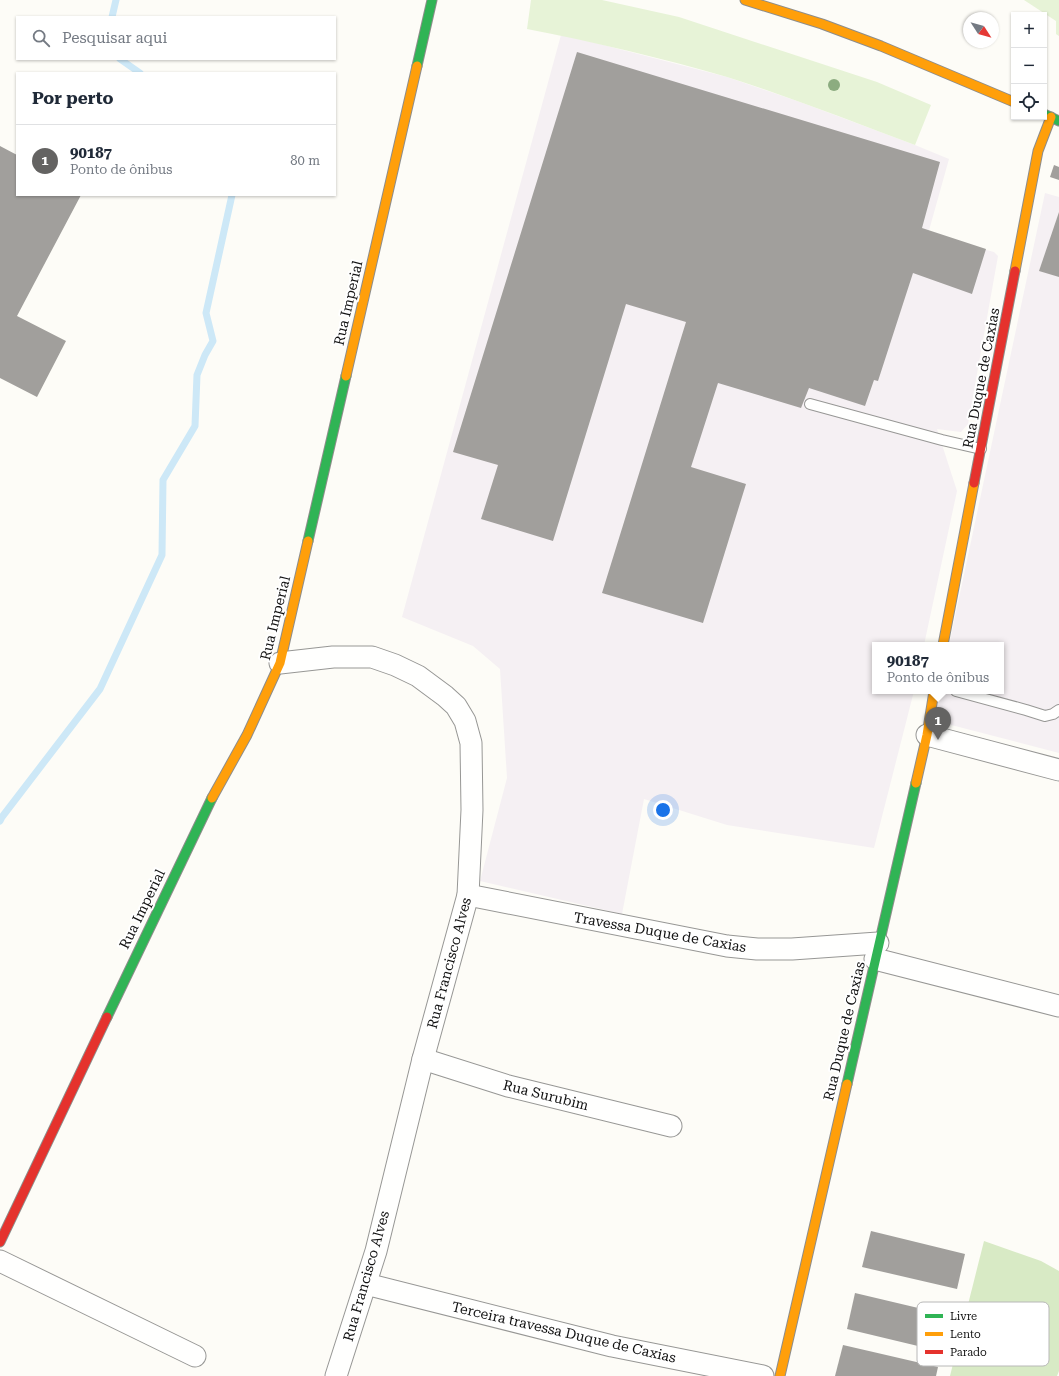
<!DOCTYPE html>
<html lang="pt">
<head>
<meta charset="utf-8">
<style>
  :root { --surface:#fff; --page:#f2f2f3; --text:#1f2937; --muted:#747a83; --line:#e0e1e3; --accent:#646362 }
  body { margin:0; font-family:"Roboto Serif",serif; background:var(--page); color:var(--text) }
  .controls { position:absolute; right:12px; top:12px; display:grid; overflow:hidden; border-radius:0px; box-shadow:0 1px 3px #0004 }
  .controls button { width:36px; height:36px; display:grid; place-items:center; padding:0; border:0; border-bottom:1px solid var(--line); background:var(--surface); color:var(--text); font:20px sans-serif }
  .compass { position:absolute; left:963px; top:12px; width:36px; height:36px; border-radius:50%; background:var(--surface); box-shadow:0 1px 3px #0004; rotate:126deg }
  .you { position:absolute; left:663px; top:810px; width:14px; height:14px; margin:-10px; border:3px solid #fff; border-radius:50%; background:#1a73e8; box-shadow:0 0 0 6px #1a73e833 }
  .badge { display:grid; place-items:center; width:26px; height:26px; border-radius:50%; background:var(--accent); color:#fff; font-size:13px; font-weight:700 }
  .pin { position:absolute; translate:-50% -33px; filter:drop-shadow(0 1px 2px #0008) }
  .pin::after { content:''; position:absolute; top:21px; width:14px; height:12px; background:inherit; clip-path:polygon(0 0,100% 0,50% 100%) }
  .popup { position:absolute; left:872px; top:642px; width:132px; height:52px; box-sizing:border-box; display:grid; place-content:center; border-radius:0px; background:var(--surface); filter:drop-shadow(0 1px 3px #0005); font-size:13px; white-space:nowrap; color:var(--muted) }
  .popup b { font-size:15px; color:var(--text) }
  .popup::after { content:''; position:absolute; left:50%; top:100%; margin-left:-8px; border:8px solid transparent; border-top-color:var(--surface) }
  .list { margin:0; padding:0; list-style:none }
  h2 { display:flex; justify-content:space-between; align-items:center; height:52px; margin:0; padding:0 16px; font-size:17px }
  h2 small { font-size:13px; font-weight:400; color:var(--muted) }
  .list li { display:grid; grid-template-columns:26px 1fr auto; gap:12px; align-items:center; box-sizing:border-box; height:72px; padding:0 16px; border-top:1px solid var(--line) }
  .list b { display:block; font-size:15px; white-space:nowrap }
  .list p { margin:0; font-size:13px; white-space:nowrap; color:var(--muted) }
  .list em { font-size:13px; font-style:normal; color:var(--muted) }
  .icon { flex:none; width:22px; height:22px; fill:none; stroke:currentColor; stroke-width:2; stroke-linecap:round; stroke-linejoin:round }
  .map { position:relative; flex:none; width:1059px; height:1376px; overflow:hidden }
  .search { position:absolute; background:var(--surface); box-shadow:0 1px 3px #0004; left:16px; top:16px; width:320px; height:44px; display:flex; align-items:center; gap:10px; box-sizing:border-box; padding:0 14px; border-radius:0px; color:var(--muted); font-size:15px }
  .panel { position:absolute; background:var(--surface); box-shadow:0 1px 3px #0004; left:16px; top:72px; width:320px; height:124px; border-radius:0px }
  .map>svg:first-child { display:block }
  .industrial { fill:#f5f0f3 }
  .green { fill:#e7f3d7 }
  .forest { fill:#d8eac5 }
  .lines { fill:none; stroke-linecap:round; stroke-linejoin:round }
  .stream { stroke:#cde8f7; stroke-width:7 }
  .building { fill:#a19f9c }
  .lane-casing { stroke:#979795; stroke-width:12 }
  .street-casing { stroke:#979795; stroke-width:23 }
  .fast-casing { stroke:#8e8d8b; stroke-width:11 }
  .slow-casing { stroke:#8e8d8b; stroke-width:11 }
  .jam-casing { stroke:#8e8d8b; stroke-width:11 }
  .lane { stroke:#fffffe; stroke-width:10 }
  .street { stroke:#fffffe; stroke-width:21 }
  .fast { stroke:#30b455; stroke-width:9 }
  .slow { stroke:#ff9f0a; stroke-width:9 }
  .jam { stroke:#e5322d; stroke-width:9 }
  .tree { fill:#8cac80 }
  .labels { text-anchor:middle; dominant-baseline:central; stroke-width:4; stroke-linejoin:round; paint-order:stroke }
  .street-label { font-size:14px; fill:#111; stroke:#fff }
  .key { fill:#fff; stroke:#b8b8b8; stroke-width:1 }
  .key-label { font-size:11px; fill:#111 }
</style>
</head>
<body>
<div class="map">
<svg width="1059" height="1376" viewBox="0 0 1059 1376">
  <rect width="100%" height="100%" fill="#fdfcf7"/>
  <g class="industrial">
    <path d="M561,35L588,41L727,77L800,102L915,145L949,159L928,234L994,252L998,256L968,424L961,432L937,429L957,491L924,645H875V691H914L874,848L727,825L644,799L622,914L480,881L507,778L500,669L473,646L402,617Z"/>
    <path d="M1045,193L1059,197V753L932,720L939,691H1001V645H949Z"/>
  </g>
  <g class="green">
    <path d="M531,0H602L679,17L877,82L931,105L915,145C853,122 791,97 727,77C662,58 594,42 527,29Z"/>
    <path d="M1024,0H1059V36L1056,34V21Z"/>
  </g>
  <path class="forest" d="M984,1241L1041,1261L1059,1271V1371L1057,1376H950Z"/>
  <g class="lines">
    <g class="stream">
      <path d="M112,17L116,0"/>
      <path d="M120,59L140,73"/>
      <path d="M0,821L2,817L100,689L162,555L163,480L195,426L197,375L205,355L213,341L206,313L232,195"/>
    </g>
  </g>
  <g class="building">
    <path d="M577,52L940,162L922,228L986,249L972,294L913,273L878,381L874,380L865,406L809,388L801,408L718,383L691,467L746,484L703,623L602,593L686,322L626,304L553,541L481,519L498,465L453,452Z"/>
    <path d="M0,146L17,155V195H81L17,316L66,341L37,397L0,378Z"/>
    <path d="M1054,165L1059,167V180L1050,177Z"/>
    <path d="M1059,212V277L1039,271Z"/>
    <path d="M871,1231L965,1254L957,1289L862,1267Z"/>
    <path d="M855,1293L952,1316L943,1352L847,1329Z"/>
    <path d="M843,1345L938,1367L936,1376H835Z"/>
  </g>
  <g class="lines">
    <defs>
      <g id="lane">
        <path d="M810,404L942,440L981,449"/>
        <path d="M956,691L1026,710L1045,716L1053,714L1059,710"/>
      </g>
      <g id="street">
        <path d="M280,663L333,657H372L395,665L418,676L445,696L456,706L465,721L471,743L472,810L468,895L423,1059L376,1251L336,1376"/>
        <path d="M927,735L1059,770"/>
        <path d="M468,895L727,946L757,949H792L878,943"/>
        <path d="M875,959L1059,1006"/>
        <path d="M423,1059L508,1086L671,1126"/>
        <path d="M0,1261L195,1356"/>
        <path d="M366,1284L612,1346L763,1376"/>
      </g>
      <g id="fast">
        <path d="M417,66L432,0"/>
        <path d="M1044,114L1059,121"/>
        <path d="M308,541L346,376"/>
        <path d="M107,1017L212,798"/>
        <path d="M847,1084L916,783"/>
      </g>
      <g id="slow">
        <path d="M745,0L822,24L881,46L1014,102"/>
        <path d="M1015,271L1038,151L1051,117"/>
        <path d="M346,376L417,66"/>
        <path d="M943,645L974,483"/>
        <path d="M916,783L927,735L934,691"/>
        <path d="M212,798L247,735L280,663L308,541"/>
        <path d="M780,1376L847,1084"/>
      </g>
      <g id="jam">
        <path d="M974,483L1015,271"/>
        <path d="M0,1242L107,1017"/>
      </g>
    </defs>
    <use href="#lane" class="lane-casing"/>
    <use href="#street" class="street-casing"/>
    <use href="#fast" class="fast-casing"/>
    <use href="#slow" class="slow-casing"/>
    <use href="#jam" class="jam-casing"/>
    <use href="#lane" class="lane"/>
    <use href="#street" class="street"/>
    <use href="#fast" class="fast"/>
    <use href="#slow" class="slow"/>
    <use href="#jam" class="jam"/>
  </g>
  <circle class="tree" cx="834" cy="85" r="6"/>
  <g class="labels">
    <g class="street-label">
      <text transform="translate(348 303) rotate(-77)">Rua Imperial</text>
      <text transform="translate(981 378) rotate(-79)">Rua Duque de Caxias</text>
      <text transform="translate(275 618) rotate(-76)">Rua Imperial</text>
      <text transform="translate(142 909) rotate(-64)">Rua Imperial</text>
      <text transform="translate(660 932) rotate(10)">Travessa Duque de Caxias</text>
      <text transform="translate(449 963) rotate(-75)">Rua Francisco Alves</text>
      <text transform="translate(844 1031) rotate(-77)">Rua Duque de Caxias</text>
      <text transform="translate(546 1095) rotate(14)">Rua Surubim</text>
      <text transform="translate(366 1276) rotate(-74)">Rua Francisco Alves</text>
      <text transform="translate(564 1332) rotate(13)">Terceira travessa Duque de Caxias</text>
    </g>
  </g>
  <rect x="917" y="1302" width="132" height="64" rx="6" class="key"/>
  <rect x="925" y="1314" width="18" height="4" fill="#30b455"/>
  <rect x="925" y="1332" width="18" height="4" fill="#ff9f0a"/>
  <rect x="925" y="1350" width="18" height="4" fill="#e5322d"/>
  <g class="key-label">
    <text x="950" y="1320">Livre</text>
    <text x="950" y="1338">Lento</text>
    <text x="950" y="1356">Parado</text>
  </g>
</svg>
<div class="controls">
<button>+</button>
<button>−</button>
<button><svg class="icon" aria-label="locate" viewBox="0 0 24 24"><circle cx="12" cy="12" r="6"/><path d="M12 2v4M12 18v4M2 12h4M18 12h4"/></svg></button>
</div>
<svg class="compass" viewBox="-18 -18 36 36"><path d="M0-13l5 13h-10z" fill="#e53935"/><path d="M0 13l5-13h-10z" fill="#747a83"/></svg>
<div class="you"></div>
<div class="pin badge" style="left:938px;top:740px">1</div>
<div class="popup"><b>90187</b>Ponto de ônibus</div>
<div class="search"><svg class="icon" aria-label="search" viewBox="0 0 24 24"><circle cx="10" cy="10" r="6"/><path d="M15 15l6 6"/></svg>Pesquisar aqui</div>
<section class="panel">
<h2>Por perto<small></small></h2>
<ul class="list">
<li><span class="badge">1</span><div><b>90187</b><p>Ponto de ônibus</p></div><em>80 m</em></li>
</ul>
</section>
</div>
</body>
</html>
